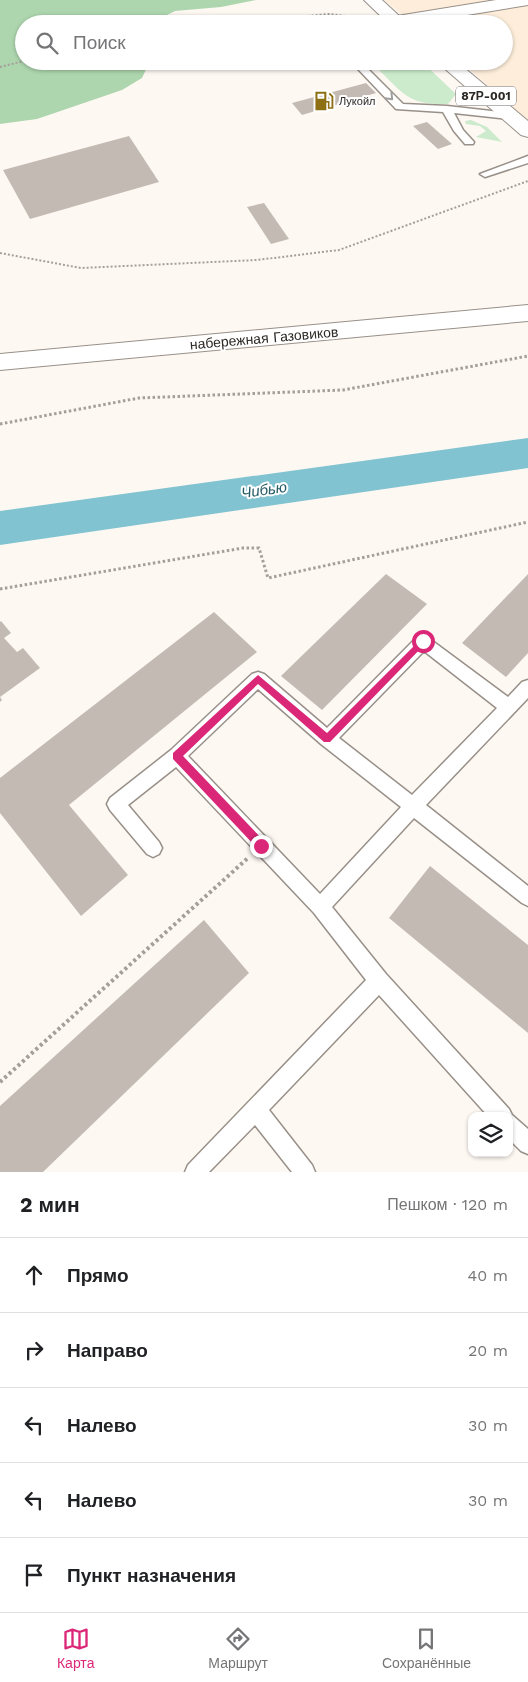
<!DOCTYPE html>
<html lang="ru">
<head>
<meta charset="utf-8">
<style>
  :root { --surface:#fff; --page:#f6f6f6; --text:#202124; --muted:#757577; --line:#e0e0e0; --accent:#db2777 }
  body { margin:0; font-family:"Work Sans",sans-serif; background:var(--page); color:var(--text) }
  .controls { position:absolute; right:15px; bottom:15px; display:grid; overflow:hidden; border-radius:10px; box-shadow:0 1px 4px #0004 }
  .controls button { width:45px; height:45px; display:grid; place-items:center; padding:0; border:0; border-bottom:1px solid var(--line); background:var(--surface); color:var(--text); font:25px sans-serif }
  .stop { position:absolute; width:15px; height:15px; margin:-11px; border:4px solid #db2777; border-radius:50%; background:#fff }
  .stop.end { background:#db2777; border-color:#fff; box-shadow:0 1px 5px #0008 }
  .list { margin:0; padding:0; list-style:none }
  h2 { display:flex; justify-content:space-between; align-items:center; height:65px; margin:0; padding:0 20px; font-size:21px }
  h2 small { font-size:16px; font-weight:400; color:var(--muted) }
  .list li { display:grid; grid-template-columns:32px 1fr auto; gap:15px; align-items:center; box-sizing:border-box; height:75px; padding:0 20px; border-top:1px solid var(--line) }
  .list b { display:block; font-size:19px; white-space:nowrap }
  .list em { font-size:16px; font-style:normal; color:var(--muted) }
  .icon { flex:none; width:28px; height:28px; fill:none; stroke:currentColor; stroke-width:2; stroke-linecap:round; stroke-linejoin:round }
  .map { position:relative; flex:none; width:528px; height:1172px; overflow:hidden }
  .search { position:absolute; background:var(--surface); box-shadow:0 1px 4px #0004; left:15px; right:15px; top:15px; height:55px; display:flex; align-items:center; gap:12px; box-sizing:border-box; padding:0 18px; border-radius:28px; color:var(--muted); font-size:19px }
  .sheet { height:440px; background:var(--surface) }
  nav { display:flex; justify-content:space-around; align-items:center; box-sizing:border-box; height:70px; border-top:1px solid var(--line); background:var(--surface); font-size:14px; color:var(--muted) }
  nav a { display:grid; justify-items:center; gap:2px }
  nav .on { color:var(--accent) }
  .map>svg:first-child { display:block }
  .industrial { fill:#fdedda }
  .green { fill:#ccebcd }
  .forest { fill:#add6ae }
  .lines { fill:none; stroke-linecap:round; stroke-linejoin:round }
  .river { fill:#81c3d0; fill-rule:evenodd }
  .building { fill:#c3bab3 }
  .lane-casing { stroke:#989088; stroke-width:3 }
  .street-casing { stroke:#989088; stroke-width:2 }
  .secondary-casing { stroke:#989088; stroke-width:2 }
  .primary-casing { stroke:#989088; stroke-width:2 }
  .path-far2 { stroke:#a49f9b; stroke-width:2; stroke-dasharray:2 2; stroke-linecap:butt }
  .path-far1 { stroke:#a49f9b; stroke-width:3; stroke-dasharray:2.5 2.5; stroke-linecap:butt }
  .path { stroke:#a49f9b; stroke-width:4; stroke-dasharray:3 3; stroke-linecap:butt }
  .lane { fill:#fff; fill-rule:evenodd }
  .street { fill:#fff; fill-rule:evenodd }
  .secondary { fill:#fff; fill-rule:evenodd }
  .primary { fill:#fff; fill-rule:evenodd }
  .oneway { stroke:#a09f9d }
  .route { fill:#db2777 }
  .labels { text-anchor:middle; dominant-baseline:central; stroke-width:4; stroke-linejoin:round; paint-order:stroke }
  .far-poi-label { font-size:11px; fill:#2c2926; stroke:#fff; text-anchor:start }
  .shield { fill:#fff; stroke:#6b6967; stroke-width:1 }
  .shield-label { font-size:12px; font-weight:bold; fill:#2c2926 }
  .street-label { font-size:14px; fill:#2c2926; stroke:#fff }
  .water-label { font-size:15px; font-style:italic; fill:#255c66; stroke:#fff }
</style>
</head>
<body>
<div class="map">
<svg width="528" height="1172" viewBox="0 0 528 1172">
  <rect width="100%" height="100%" fill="#fef8f3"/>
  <path class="industrial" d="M384,0H528V120L460,61H504V24H414Z"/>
  <g class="green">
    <path d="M378,61H421L456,94L448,104C408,105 405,95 378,69Z"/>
    <path d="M471,120L487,127L502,142L476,137L486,131L480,126L466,124L465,121Z"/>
  </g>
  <path class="forest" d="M0,0H256L221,7L175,11L149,24H24V61H150L142,78L122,90L37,119L0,124Z"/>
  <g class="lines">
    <path class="river" d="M528,438V468L0,545V511Z"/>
  </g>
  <g class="building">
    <path d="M366,83L376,93L302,115L292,103Z"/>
    <path d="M427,122L452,144L438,149L413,126Z"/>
    <path d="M129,136L159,182L30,219L3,170Z"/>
    <path d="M264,203L289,239L271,244L247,207Z"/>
    <path d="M386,574L427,604L322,710L281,676Z"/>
    <path d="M528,574V653L506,677L462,643Z"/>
    <path d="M214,612L257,652L69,805L128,875L81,916L0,813V778Z"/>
    <path d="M1,621L11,633L4,638L17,652L23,648L40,668L0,697L2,700L0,702V622Z"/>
    <path d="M430,866L528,945V1033L389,918Z"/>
    <path d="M204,920L249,973L43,1172H0V1106Z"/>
  </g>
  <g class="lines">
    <defs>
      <g id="lane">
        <path d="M361,61H371L366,67L403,104L447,106L509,113L514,116L509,119L454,113L463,130L474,142L473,144H465L454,131L443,112L396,109L358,69L356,67Z"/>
        <path d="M528,156V163L485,177L480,174Z"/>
        <path d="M423,634L508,697L522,682L528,680V698L426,805L528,886V906L522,903L414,818L332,907L386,974L509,1109L512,1115L528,1129V1154L521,1151L509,1139V1116H488L379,995L269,1110L312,1165L315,1172H292L255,1125L209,1172H185L188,1165L366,980L314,913L176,767L128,805L159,842L162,848L159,854L153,857L147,854L110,810L107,804L110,798L171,750L252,674L258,672L264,674L327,728L418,636ZM424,651L497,708L412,795L339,738ZM258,689L321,744L401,807L320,894L188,756Z"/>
      </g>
      <path id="street" d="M496,0H528V5L412,24H390L388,21L391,17L397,16Z"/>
      <path id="secondary" d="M528,305V321L0,370V354Z"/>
      <g id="primary">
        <path d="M364,0H382L408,24H389Z"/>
        <path d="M436,61H456L528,121V137L521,135Z"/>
      </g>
    </defs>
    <use href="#lane" class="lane-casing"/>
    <use href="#street" class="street-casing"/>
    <use href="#secondary" class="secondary-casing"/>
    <use href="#primary" class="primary-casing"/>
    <g class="path-far2">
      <path d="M220,24L329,14L364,18"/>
      <path d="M0,67L24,61"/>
      <path d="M0,253L81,268L257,260L339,250L528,181"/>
    </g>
    <g class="path-far1">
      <path d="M0,424L139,398L343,390L528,356"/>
      <path d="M0,589L243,548H259L268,578L528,522"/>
    </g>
    <path class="path" d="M0,1082L248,858"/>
    <use href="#lane" class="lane"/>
    <use href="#street" class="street"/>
    <use href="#secondary" class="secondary"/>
    <use href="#primary" class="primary"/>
  </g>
  <defs><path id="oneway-chevron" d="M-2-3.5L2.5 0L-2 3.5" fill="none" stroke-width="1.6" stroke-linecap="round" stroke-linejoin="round" transform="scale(1.25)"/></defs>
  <use class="oneway" href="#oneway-chevron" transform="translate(390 97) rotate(46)"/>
  <path class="route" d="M423,637L426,638V643L330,742H324L258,684L183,756L265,842V849H258L173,759V753L258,675L327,733Z"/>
  <defs>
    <symbol id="fuel-bare" viewBox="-9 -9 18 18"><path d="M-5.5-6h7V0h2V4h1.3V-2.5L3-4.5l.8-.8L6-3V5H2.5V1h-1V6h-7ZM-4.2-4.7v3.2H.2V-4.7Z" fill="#8c7013" stroke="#fff" stroke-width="2.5" paint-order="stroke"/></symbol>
  </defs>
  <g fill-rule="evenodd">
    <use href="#fuel-bare" x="310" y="87" width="28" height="28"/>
  </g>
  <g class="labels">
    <g class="far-poi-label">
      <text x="339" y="101">Лукойл</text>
    </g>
    <rect class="shield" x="456" y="86.5" width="60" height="19" rx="4"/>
    <g class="shield-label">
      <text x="486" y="96">87Р-001</text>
    </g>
    <g class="street-label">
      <text transform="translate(264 338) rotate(-5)">набережная Газовиков</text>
    </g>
    <g class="water-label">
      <text transform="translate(264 490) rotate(-8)">Чибью</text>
    </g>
  </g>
</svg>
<div class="controls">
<button><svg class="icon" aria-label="layers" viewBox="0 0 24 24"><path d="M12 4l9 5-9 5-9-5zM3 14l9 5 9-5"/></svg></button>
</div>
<div class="stop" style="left:423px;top:641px"></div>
<div class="stop end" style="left:261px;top:846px"></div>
<div class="search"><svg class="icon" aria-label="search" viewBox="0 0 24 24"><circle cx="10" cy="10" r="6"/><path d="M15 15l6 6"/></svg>Поиск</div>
</div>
<section class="sheet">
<h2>2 мин<small>Пешком · 120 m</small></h2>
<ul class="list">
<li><svg class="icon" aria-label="ahead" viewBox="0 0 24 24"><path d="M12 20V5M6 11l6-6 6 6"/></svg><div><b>Прямо</b></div><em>40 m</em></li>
<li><svg class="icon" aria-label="right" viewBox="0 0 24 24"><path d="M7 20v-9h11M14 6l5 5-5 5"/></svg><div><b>Направо</b></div><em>20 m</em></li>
<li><svg class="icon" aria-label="left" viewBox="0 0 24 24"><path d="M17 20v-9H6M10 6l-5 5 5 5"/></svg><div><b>Налево</b></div><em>30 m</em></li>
<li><svg class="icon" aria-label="left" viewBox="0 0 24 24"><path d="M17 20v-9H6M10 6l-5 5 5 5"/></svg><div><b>Налево</b></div><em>30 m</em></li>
<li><svg class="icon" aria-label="arrive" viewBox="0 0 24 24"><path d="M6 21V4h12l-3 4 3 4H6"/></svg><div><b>Пункт назначения</b></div></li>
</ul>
</section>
<nav>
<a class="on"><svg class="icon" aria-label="map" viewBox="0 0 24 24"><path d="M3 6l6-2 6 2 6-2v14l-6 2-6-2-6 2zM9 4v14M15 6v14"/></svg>Карта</a>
<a><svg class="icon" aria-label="directions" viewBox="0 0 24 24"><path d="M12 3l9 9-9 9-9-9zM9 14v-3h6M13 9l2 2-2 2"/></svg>Маршрут</a>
<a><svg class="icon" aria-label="saved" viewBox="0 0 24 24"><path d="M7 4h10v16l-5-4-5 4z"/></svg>Сохранённые</a>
</nav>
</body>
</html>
